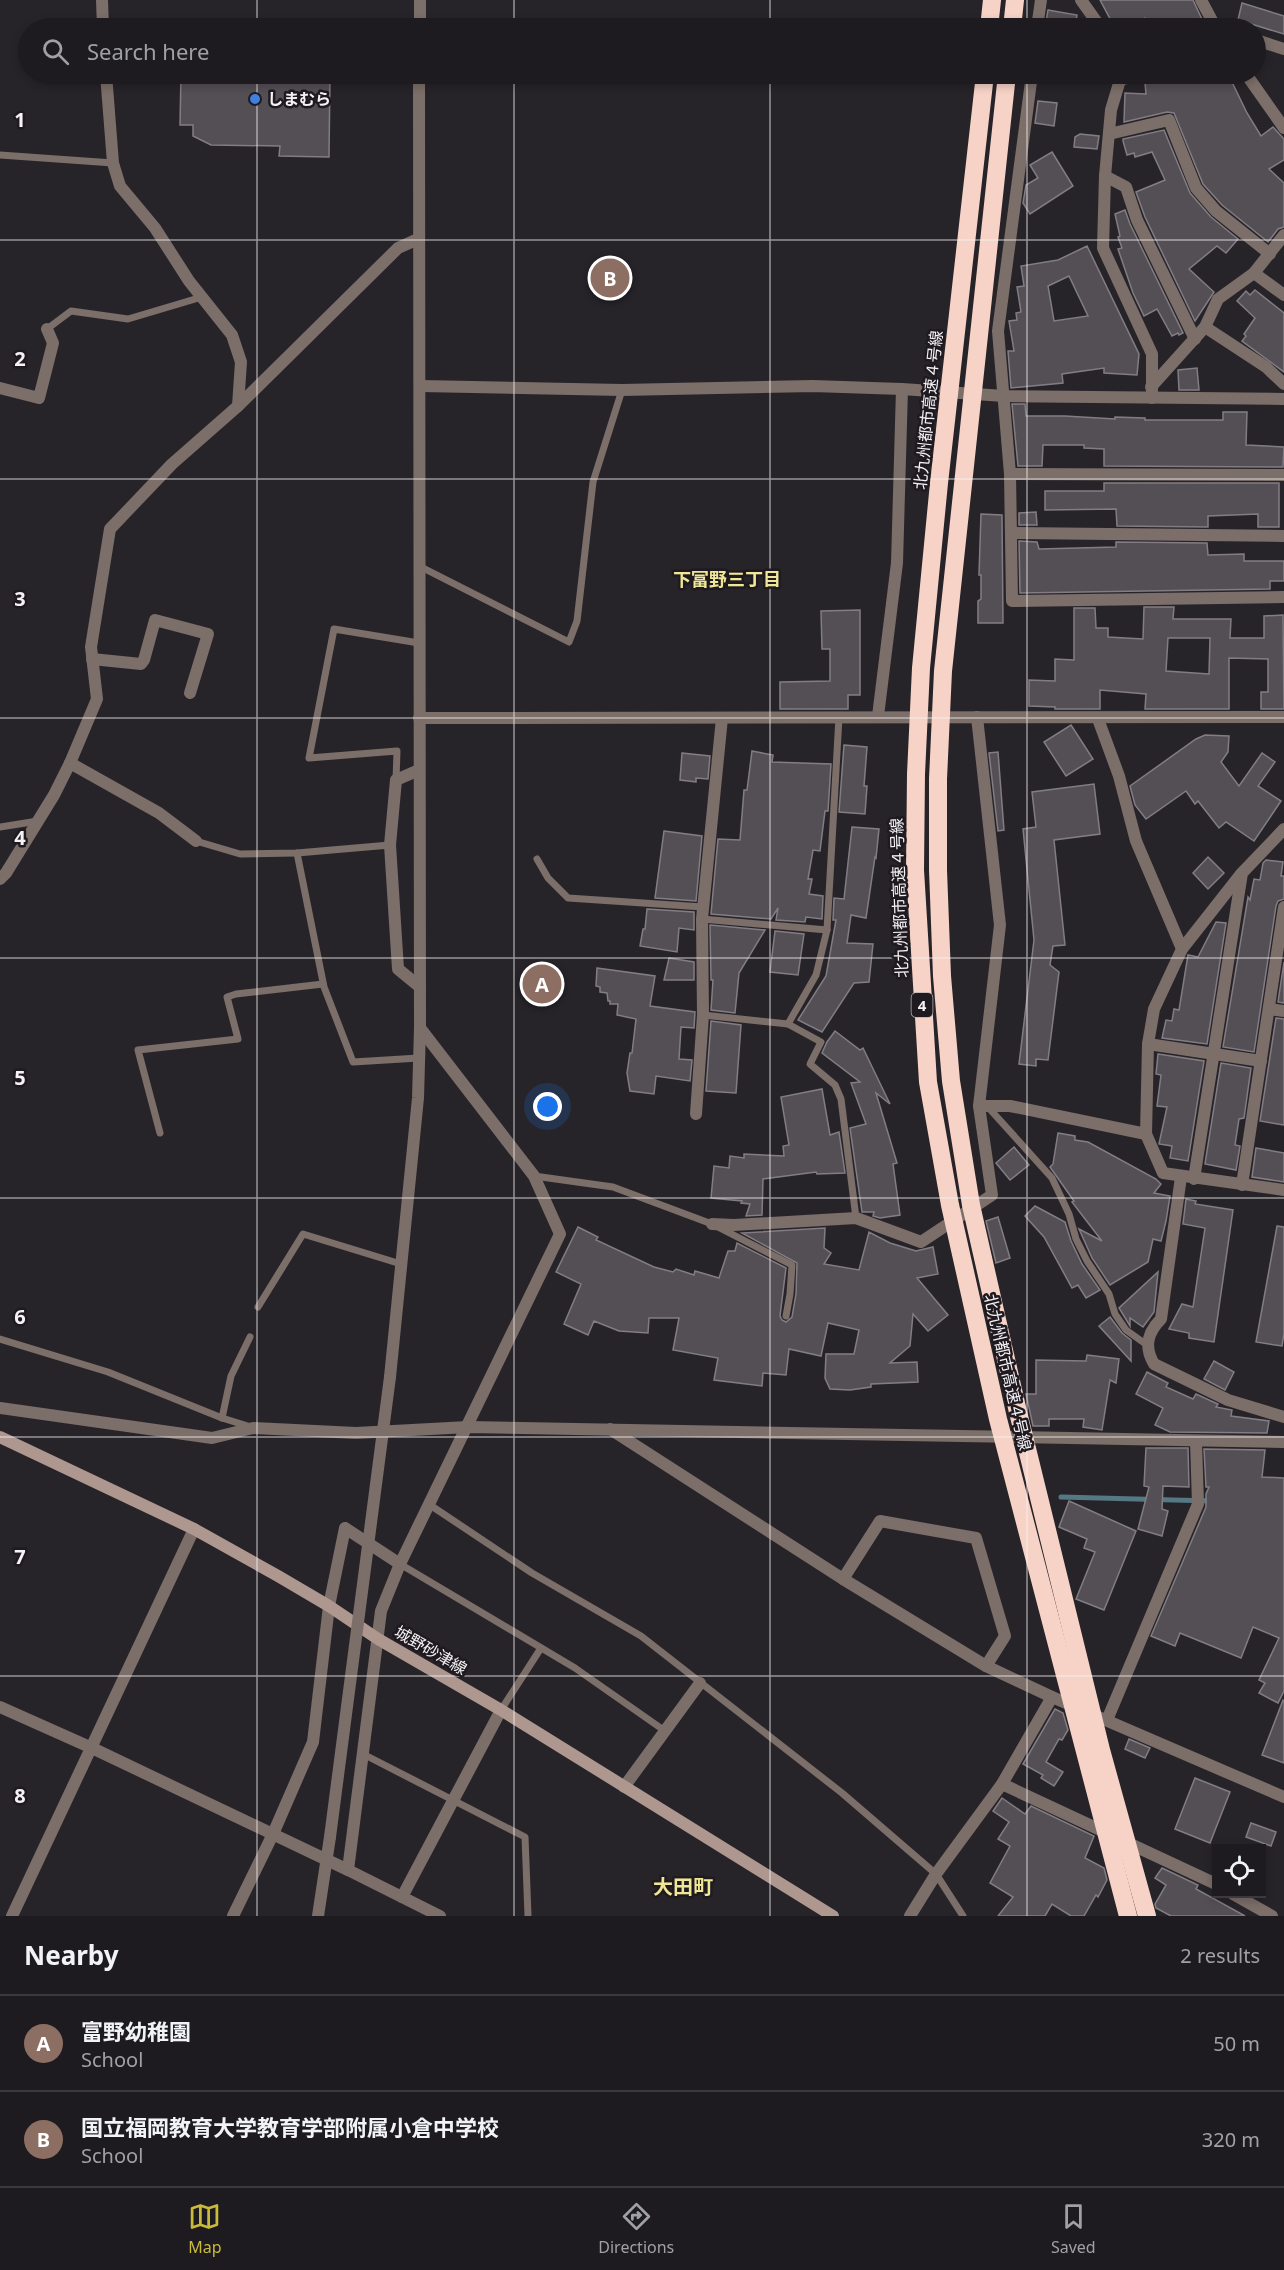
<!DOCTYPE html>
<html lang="en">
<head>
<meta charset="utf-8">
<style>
  :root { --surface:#1d1b1f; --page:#2a282c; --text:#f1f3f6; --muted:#a0a1a4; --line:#3b393d; --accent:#c9ba3a }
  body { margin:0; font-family:"Noto Sans","Noto Sans JP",sans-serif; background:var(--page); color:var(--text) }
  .controls { position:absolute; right:18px; bottom:18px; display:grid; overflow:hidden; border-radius:0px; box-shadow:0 3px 9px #0003 }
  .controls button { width:54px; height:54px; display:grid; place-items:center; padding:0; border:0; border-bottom:2px solid var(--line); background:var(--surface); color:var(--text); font:30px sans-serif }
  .you { position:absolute; left:548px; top:1107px; width:21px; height:21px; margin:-15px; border:4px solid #fff; border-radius:50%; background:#1a73e8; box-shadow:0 0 0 9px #1a73e833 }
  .badge { display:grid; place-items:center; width:39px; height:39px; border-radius:50%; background:var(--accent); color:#fff; font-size:20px; font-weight:700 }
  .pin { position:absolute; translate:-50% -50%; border:3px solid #fff; box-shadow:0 2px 6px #0006 }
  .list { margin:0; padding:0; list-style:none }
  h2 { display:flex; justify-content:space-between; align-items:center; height:78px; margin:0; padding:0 24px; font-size:26px }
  h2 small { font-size:20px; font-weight:400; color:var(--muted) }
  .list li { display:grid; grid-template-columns:39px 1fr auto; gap:18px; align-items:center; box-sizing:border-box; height:96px; padding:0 24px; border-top:2px solid var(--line) }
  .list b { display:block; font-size:22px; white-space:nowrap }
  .list p { margin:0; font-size:20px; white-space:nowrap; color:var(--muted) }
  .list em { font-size:20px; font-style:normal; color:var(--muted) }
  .icon { flex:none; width:33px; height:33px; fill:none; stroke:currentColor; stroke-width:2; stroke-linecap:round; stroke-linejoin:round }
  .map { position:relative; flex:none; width:1284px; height:1916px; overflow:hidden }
  .search { position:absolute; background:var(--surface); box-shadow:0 3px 9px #0003; left:18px; right:18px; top:18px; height:66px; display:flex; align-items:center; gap:15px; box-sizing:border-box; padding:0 21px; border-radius:33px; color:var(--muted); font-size:22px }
  .sheet { height:270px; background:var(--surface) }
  nav { display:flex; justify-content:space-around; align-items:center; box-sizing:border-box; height:84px; border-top:2px solid var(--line); background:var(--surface); font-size:16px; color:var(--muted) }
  nav a { display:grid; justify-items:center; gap:3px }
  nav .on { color:var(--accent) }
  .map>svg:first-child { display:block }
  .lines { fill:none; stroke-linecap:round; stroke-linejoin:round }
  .stream { stroke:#557984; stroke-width:5 }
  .building { fill:#544f55; stroke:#827d84; stroke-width:1.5; fill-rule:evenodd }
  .service { stroke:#7c6e69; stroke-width:7 }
  .minor { stroke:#7c6e69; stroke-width:12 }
  .tertiary { stroke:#7c6e69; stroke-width:12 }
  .secondary { stroke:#ae978f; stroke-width:12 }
  .motorway { stroke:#f7d3c7; stroke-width:18 }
  .tertiary-bridge { stroke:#7c6e69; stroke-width:12 }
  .motorway-bridge { stroke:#f7d3c7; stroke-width:18 }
  .grid { fill:none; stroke:#f5f2f6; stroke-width:1.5; stroke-opacity:0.55 }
  .shop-dot { fill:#3f7fe0; stroke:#1e1a1f; stroke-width:2 }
  .labels { text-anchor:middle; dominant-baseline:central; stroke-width:5; stroke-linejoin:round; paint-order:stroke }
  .shield { fill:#1e1a1f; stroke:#b4b1b6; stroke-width:1.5 }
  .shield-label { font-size:15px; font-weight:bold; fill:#f5f2f6 }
  .poi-label { font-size:16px; font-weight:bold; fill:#f5f2f6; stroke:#1e1a1f; text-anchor:start }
  .street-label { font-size:16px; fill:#f5f2f6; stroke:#1e1a1f }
  .neighbourhood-label { font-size:18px; font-weight:bold; fill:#efe696; stroke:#1e1a1f }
  .quarter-label { font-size:20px; font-weight:bold; fill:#efe696; stroke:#1e1a1f }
  .grid-label { font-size:20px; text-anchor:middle; font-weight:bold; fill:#f5f2f6; stroke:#1e1a1f; stroke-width:5; stroke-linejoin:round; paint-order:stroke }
</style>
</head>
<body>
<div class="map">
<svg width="1284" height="1916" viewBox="0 0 1284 1916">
  <rect width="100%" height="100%" fill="#272429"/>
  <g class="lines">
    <path class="stream" d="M1061,1497L1212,1501"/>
  </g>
  <g class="building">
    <path d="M1100,0H1193L1206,28H1185L1180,20L1164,28H1151L1145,18L1125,28H1115Z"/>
    <path d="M1242,3L1284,16V34L1238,20Z"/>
    <path d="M1048,10L1077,15L1075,28H1045Z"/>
    <path d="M181,74H330L329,157L279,156L280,146L211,145L193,136V125H180Z"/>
    <path d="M1180,74H1228L1247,113L1261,136L1273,127L1284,139V160L1269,169L1284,183V227L1278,229L1268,242L1222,205L1203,184L1174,113L1167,112L1124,122L1125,93L1146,94L1145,83L1151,82V79Z"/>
    <path d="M1038,101L1057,103L1054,126L1035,123Z"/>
    <path d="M1164,130L1190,193L1211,217L1238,239L1226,253L1217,246L1189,269L1214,292L1195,321L1145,217L1136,192L1165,180L1152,152L1135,157L1134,153L1127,155L1123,141V139Z"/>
    <path d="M1080,134L1099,136L1097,149L1074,147L1075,137Z"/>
    <path d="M1052,152L1073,186L1030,214L1023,203L1026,185L1038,178L1030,165Z"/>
    <path d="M1125,210L1130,224L1183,333L1179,335L1178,333L1172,336L1157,309L1144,316L1133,293L1118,249L1122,248L1118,237L1120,236L1115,214Z"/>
    <path d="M1087,246L1139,354L1137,375L1104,373V368L1062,374L1063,383L1011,388L1008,351H1014L1009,321L1017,320L1016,313L1021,312L1017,287L1024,286L1021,266L1058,260ZM1069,276L1088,316L1054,321L1048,286Z"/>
    <path d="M1255,290L1284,313V372L1242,341L1246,336L1244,334L1255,318L1237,301L1246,291L1250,295Z"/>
    <path d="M1197,368L1199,390H1179L1178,370Z"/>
    <path d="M1012,404H1025L1026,416H1065L1115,419V417L1145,418V420H1223V412H1247L1246,445L1284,447L1283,467L1104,466V449L1084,448V445H1043L1042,466H1018Z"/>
    <path d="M1104,483H1279V527H1258V514L1208,516V527L1117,526L1116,509L1045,510V491H1104Z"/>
    <path d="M1036,512L1037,525H1019V513Z"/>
    <path d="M981,514L1002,515L1003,623H978V601L981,599V575H979Z"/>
    <path d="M1019,541L1037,542L1039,549L1116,547V542L1207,543L1208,555L1244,554V561H1284V581H1270V589L1020,593Z"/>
    <path d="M1144,607H1174L1173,619H1231L1230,638H1264V616L1283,615L1284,709H1261V692H1268V659L1229,658V709H1145L1146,694L1100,690V709H1055V707L1029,706V680L1055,681V659L1074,660V608H1095L1096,628H1108V637L1143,639ZM1168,638H1210L1209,674L1166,671Z"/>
    <path d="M860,610V695H848V709H780V682L830,681V649H822L821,611Z"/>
    <path d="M1071,725L1093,759L1066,776L1044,742Z"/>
    <path d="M1205,735L1229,736L1228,752L1221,762L1239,786L1262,753L1275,762L1258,786L1281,801L1254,841L1226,822L1219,828L1198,801L1195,804L1186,791L1146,819L1135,805L1130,786L1196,739Z"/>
    <path d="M844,745L867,747L864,786H867L865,814L839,812Z"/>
    <path d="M752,751L773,755L772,762L831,764L828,811H825L820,851L813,850L808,879H812L809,894L823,896L822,919L806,917L805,922L776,920L778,908L771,919L711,914L718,839L740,840L744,790H747Z"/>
    <path d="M998,752L1004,830L998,831L989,753Z"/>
    <path d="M682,753L710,756L708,779L696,778V782L680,780Z"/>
    <path d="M1094,784L1100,834L1054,840L1065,945L1053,946L1050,965L1059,972L1048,1060L1036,1059V1066L1019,1064L1034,940L1023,829L1036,827L1032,792Z"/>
    <path d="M852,827L879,829L876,858L875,857L866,918L851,915L847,943L873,944L869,982L854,983L822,1032L798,1020L826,976L836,920H833L834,898L844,899Z"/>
    <path d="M664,831L702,836L696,901L655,898Z"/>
    <path d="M1208,857L1224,873L1208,889L1193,873Z"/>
    <path d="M1266,860L1283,862L1281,876H1284V899L1278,901L1276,906L1254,1052L1223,1047L1248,897L1250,900L1254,879L1260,880L1263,863Z"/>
    <path d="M647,909L694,912V930L679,928L677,952L640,946L643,929H645Z"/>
    <path d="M1216,922L1226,923L1207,1044L1162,1038L1166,1020L1172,1021L1174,1009L1179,1010L1188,955L1198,957Z"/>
    <path d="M710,925L765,930L739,973L735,1013L711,1010L713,980H711Z"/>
    <path d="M775,931L804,934L798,975L770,972Z"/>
    <path d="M669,958L694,962V980H664Z"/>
    <path d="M1284,962V1003L1278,1002Z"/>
    <path d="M597,968L655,976L650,1006L695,1012L694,1028L681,1027L679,1059L692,1060L690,1081L656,1076L654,1094L630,1091L627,1073L630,1053H632L636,1019L617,1015L618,1004H610V1001H608L607,993L600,992V987L596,986Z"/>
    <path d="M1276,1018L1284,1019V1125L1260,1121Z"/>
    <path d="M711,1021L741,1025L736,1093L706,1091Z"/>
    <path d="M835,1031L860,1050L863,1048L890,1104L876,1093L897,1163L893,1164L900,1215L880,1218L873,1216L874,1212H862L850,1128L866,1124L851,1083L860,1082L822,1053L827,1042Z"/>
    <path d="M1158,1054L1204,1061L1188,1161L1170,1158L1172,1146L1159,1144L1167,1107L1157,1106L1161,1075L1156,1074Z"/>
    <path d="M1221,1063L1251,1068L1244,1118L1239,1119L1235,1145L1240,1146L1236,1170L1205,1164Z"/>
    <path d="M822,1089L830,1135L839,1132L845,1173L817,1174L816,1172L763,1179L762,1215L746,1216L750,1204L741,1203L742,1201L711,1198L714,1166L729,1168L730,1156L744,1158V1154L784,1156L783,1146L789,1145L781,1097Z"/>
    <path d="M1058,1133L1075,1136V1140L1088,1142L1156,1179L1161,1184L1154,1193L1170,1196L1166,1221L1161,1241L1153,1239L1148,1262L1110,1285L1092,1258L1079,1229L1102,1241L1072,1202L1074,1201L1050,1167L1053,1164Z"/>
    <path d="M1014,1147L1029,1165L1010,1180L996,1163Z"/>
    <path d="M1256,1148L1284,1153V1182L1252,1177Z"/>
    <path d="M1186,1199L1196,1201L1195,1204L1233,1210L1214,1342L1189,1338V1333L1169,1329L1182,1304L1193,1307L1205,1228L1183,1224Z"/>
    <path d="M1035,1206L1065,1222L1071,1241L1082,1264L1100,1290L1086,1298L1078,1285L1072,1288L1044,1237L1025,1216Z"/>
    <path d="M998,1217L1010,1258L996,1263L986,1221Z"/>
    <path d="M1277,1226L1284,1227V1333L1282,1346L1256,1342Z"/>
    <path d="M578,1227L598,1237L596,1240L654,1267L673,1272L676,1269L694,1275L695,1271L719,1278L728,1251H735L737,1243L786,1268L780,1316L782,1320L786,1322L792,1317L796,1294L797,1263L742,1233L825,1228L824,1248L831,1253L824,1264L859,1270L869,1232L890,1243L916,1251L933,1247L938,1274L917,1278L948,1315L928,1331L913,1314L910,1346L890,1363L917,1362L918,1382L871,1384V1387L850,1390L830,1389L825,1378L826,1354H854L859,1330L828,1323L821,1356L789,1349L786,1375L763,1373L762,1386L714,1380L718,1358L673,1350L679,1318H649L648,1333L619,1331L594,1321L588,1335L564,1324L581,1284L556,1272Z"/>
    <path d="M1158,1272L1154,1312L1143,1327L1130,1318V1326L1119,1308Z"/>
    <path d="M1110,1317L1122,1333L1131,1340V1361L1099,1326Z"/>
    <path d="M1087,1355L1119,1359L1116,1383L1110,1380L1102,1430L1083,1427L1084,1419H1049V1426H1033L1026,1394H1036V1360L1086,1361Z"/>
    <path d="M1214,1361L1234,1372L1225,1390L1204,1379Z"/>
    <path d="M1147,1372L1168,1383L1166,1387L1193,1399L1196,1394L1218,1404L1216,1407L1232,1410L1231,1416L1269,1421L1267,1433L1170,1432L1155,1425L1163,1408L1136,1394Z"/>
    <path d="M1146,1448H1188L1189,1487L1163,1486L1162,1509L1168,1511L1162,1536L1138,1529L1149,1487L1144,1486Z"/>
    <path d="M1204,1449L1265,1450L1262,1477L1284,1478V1691L1278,1703L1259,1693L1265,1683L1259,1680L1279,1638L1253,1627L1241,1658L1180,1633L1175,1646L1151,1636L1206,1507V1494L1209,1487H1206Z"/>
    <path d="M1069,1501L1136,1531L1104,1610L1076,1599L1095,1552L1084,1548L1087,1539L1059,1527Z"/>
    <path d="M1283,1700L1284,1701V1763L1262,1755Z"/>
    <path d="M1055,1709L1063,1713L1068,1730L1062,1740L1059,1739L1046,1762L1063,1772L1054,1786L1041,1778L1043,1775L1023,1764Z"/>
    <path d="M1129,1739L1150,1748L1145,1758L1125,1749Z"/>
    <path d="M1195,1778L1230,1792L1210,1843L1175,1829Z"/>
    <path d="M1002,1798L1025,1814L1031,1806L1094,1836L1085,1858L1104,1868L1107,1880L1098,1897L1096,1895L1084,1916H1071L1052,1904L1045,1916H998L1013,1897L990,1883L1010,1846L998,1839L1009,1822L993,1811Z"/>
    <path d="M1251,1823L1276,1832L1271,1846L1246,1837Z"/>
    <path d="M1162,1868L1198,1885L1196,1889L1245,1916H1171L1156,1908L1155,1904L1166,1885L1155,1878Z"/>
  </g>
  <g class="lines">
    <g class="service">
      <path d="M0,155L113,163"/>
      <path d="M47,329L71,311L128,319L202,297"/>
      <path d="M419,566L569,642L577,621L593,482L622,390"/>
      <path d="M396,780L397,751L309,758L334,629L419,643"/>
      <path d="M0,827L38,821"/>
      <path d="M196,841L240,854L297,853L390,845"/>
      <path d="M297,853L324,987L353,1062L419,1058"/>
      <path d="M537,859L548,878L568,898L703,907"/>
      <path d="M702,919L827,930L839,717"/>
      <path d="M703,1015L788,1024L816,975L827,930"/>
      <path d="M788,1024L821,1042L810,1064L835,1085L841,1099L856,1218"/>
      <path d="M987,1106L1052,1178L1069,1214L1076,1239L1087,1261L1109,1294L1115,1314L1126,1330L1147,1345"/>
      <path d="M160,1133L138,1050L238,1039L227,997L236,994L323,984"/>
      <path d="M534,1176L613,1187L712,1224L792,1265L790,1294L786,1316"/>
      <path d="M258,1307L303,1234L401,1264"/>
      <path d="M0,1339L108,1372L222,1418L251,1427"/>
      <path d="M222,1418L231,1376L250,1337"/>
      <path d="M430,1505L532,1573L641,1636L842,1793L936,1874L963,1916"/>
      <path d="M400,1564L575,1668L665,1731"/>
      <path d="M501,1710L541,1648"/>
      <path d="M363,1754L525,1837L528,1916"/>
    </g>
    <g class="minor">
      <path d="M102,0L103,28"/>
      <path d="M1081,0L1101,28"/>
      <path d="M1201,0L1216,28"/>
      <path d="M1037,28L1041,0"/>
      <path d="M1256,40L1284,49"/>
      <path d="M106,74L113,163L120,186L155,228L189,281L232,335L241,362L238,406"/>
      <path d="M1032,74L998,331L1010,474L1012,601L1284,597"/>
      <path d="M1119,74L1120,80L1111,110L1105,176L1103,248L1152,354V398"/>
      <path d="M1246,74L1284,128"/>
      <path d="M1120,80L1140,74"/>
      <path d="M1109,134L1169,120L1196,188L1216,211L1270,254"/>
      <path d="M1105,176L1126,187L1137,220L1195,339"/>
      <path d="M1254,273L1284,295"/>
      <path d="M1205,327L1266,367L1284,384"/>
      <path d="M421,386L622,390L813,386L902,389L1004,396L1284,399"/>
      <path d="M1151,387L1205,327L1218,299L1254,273L1284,235"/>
      <path d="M0,388L39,398L53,343L47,329"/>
      <path d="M1010,474L1284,475"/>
      <path d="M1011,533L1284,536"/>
      <path d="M92,659L141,664L144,660L155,620L208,634L190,693"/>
      <path d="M878,716L897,563L902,389"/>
      <path d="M419,718L1284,717"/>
      <path d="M1098,719L1119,776L1136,841L1182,949L1154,1009L1148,1044L1146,1134L1163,1173L1284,1190"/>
      <path d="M70,763L159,813L196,841"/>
      <path d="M419,770L396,780L390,845L398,969L420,987"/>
      <path d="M0,879L6,873L54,795L70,763L97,699L91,647L110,529L172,464L238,406L398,248L418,239"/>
      <path d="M1182,949L1241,874"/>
      <path d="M1269,1009L1284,1011"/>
      <path d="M1148,1044L1261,1061"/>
      <path d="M979,1106H1010L1146,1134"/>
      <path d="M696,1114L703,1015L702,919L722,718"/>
      <path d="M1181,1177L1161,1319C1147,1333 1144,1347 1154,1364L1228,1400L1284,1417"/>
      <path d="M1194,1179L1242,873L1284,829"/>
      <path d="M1242,1185L1284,907"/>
      <path d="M712,1224L734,1225L856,1218L921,1242L992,1195L979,1106L1000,925L977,717"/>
      <path d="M0,1408L212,1438L253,1428L356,1433L468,1427L1284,1442"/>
      <path d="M610,1429L843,1579L986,1666L1052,1697L1284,1797"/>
      <path d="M843,1579L880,1521L976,1538L1005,1636L986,1666"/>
      <path d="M0,1707L92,1748L348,1870L381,1611L400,1564L560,1234L534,1176L420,1028"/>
      <path d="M1107,1720L1198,1504L1196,1441"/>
      <path d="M1002,1784L1216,1884"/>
      <path d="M624,1787L700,1683"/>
      <path d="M348,1870L440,1916"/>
      <path d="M1233,1894L1272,1916"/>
      <path d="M402,1897L501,1710"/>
      <path d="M12,1916L194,1529"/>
      <path d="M233,1916L273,1834L313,1742L329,1606L345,1528L400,1564"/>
      <path d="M910,1916L936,1874L1002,1784L1052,1697"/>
    </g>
    <g class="tertiary">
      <path d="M420,28V0"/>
      <path d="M390,1377L418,1098L420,1028L419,74"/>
      <path d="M318,1916L330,1837"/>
    </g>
    <path class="secondary" d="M0,1437L194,1529L278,1576L329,1606L378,1639L501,1710L833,1916"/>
    <g class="motorway">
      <path d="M989,28L992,0"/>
      <path d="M1012,28L1015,0"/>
    </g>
    <path class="tertiary-bridge" d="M330,1837L390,1377"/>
    <g class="motorway-bridge">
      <path d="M985,74L939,483L921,668L916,774L915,870L928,1082L950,1205L998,1419L1128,1916"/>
      <path d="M1007,74L943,671L938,779V870L942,976L951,1081L971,1205L1018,1412L1101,1750L1147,1916"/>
    </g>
  </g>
  <path class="grid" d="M257,0V28M514,0V28M770,0V28M1027,0V28M257,74V1916M514,74V1916M770,74V1916M1027,74V1916M0,240H1284M0,479H1284M0,718H1284M0,958H1284M0,1198H1284M0,1437H1284M0,1676H1284"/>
  <circle class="shop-dot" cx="255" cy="99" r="6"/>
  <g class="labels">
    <rect class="shield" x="911.5" y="993" width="21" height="24" rx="4.5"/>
    <g class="shield-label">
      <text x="922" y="1005">4</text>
    </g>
    <g class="poi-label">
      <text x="267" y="99">しまむら</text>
    </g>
    <g class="street-label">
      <text transform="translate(928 410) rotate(-84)">北九州都市高速４号線</text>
      <text transform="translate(899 898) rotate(-92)">北九州都市高速４号線</text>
      <text transform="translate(1008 1372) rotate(77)">北九州都市高速４号線</text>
      <text transform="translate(431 1650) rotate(30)">城野砂津線</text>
    </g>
    <g class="neighbourhood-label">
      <text x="727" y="579">下富野三丁目</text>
    </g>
    <g class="quarter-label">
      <text x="683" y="1886">大田町</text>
    </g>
  </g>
  <g class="grid-label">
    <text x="20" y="127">1</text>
    <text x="20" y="366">2</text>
    <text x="20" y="606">3</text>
    <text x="20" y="845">4</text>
    <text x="20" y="1085">5</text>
    <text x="20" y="1324">6</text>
    <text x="20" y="1564">7</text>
    <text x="20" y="1803">8</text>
  </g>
</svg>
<div class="controls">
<button><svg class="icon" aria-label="locate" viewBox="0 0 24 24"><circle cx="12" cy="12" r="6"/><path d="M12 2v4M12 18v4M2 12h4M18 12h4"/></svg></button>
</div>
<div class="you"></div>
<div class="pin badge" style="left:542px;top:984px;background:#8d6e63">A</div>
<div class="pin badge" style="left:610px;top:278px;background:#8d6e63">B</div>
<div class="search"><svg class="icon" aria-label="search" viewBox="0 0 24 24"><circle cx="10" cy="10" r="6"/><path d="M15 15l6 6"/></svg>Search here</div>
</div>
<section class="sheet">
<h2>Nearby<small>2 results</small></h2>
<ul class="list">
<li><span class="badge" style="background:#8d6e63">A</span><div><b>富野幼稚園</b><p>School</p></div><em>50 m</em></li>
<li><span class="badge" style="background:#8d6e63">B</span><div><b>国立福岡教育大学教育学部附属小倉中学校</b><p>School</p></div><em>320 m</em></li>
</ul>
</section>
<nav>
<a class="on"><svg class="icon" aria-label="map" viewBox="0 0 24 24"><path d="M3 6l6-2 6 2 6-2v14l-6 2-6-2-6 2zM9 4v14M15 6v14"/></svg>Map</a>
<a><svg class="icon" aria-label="directions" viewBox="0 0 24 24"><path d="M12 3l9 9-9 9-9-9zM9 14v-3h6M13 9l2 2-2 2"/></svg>Directions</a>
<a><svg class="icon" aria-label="saved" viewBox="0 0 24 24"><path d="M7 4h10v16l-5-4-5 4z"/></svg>Saved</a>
</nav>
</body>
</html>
